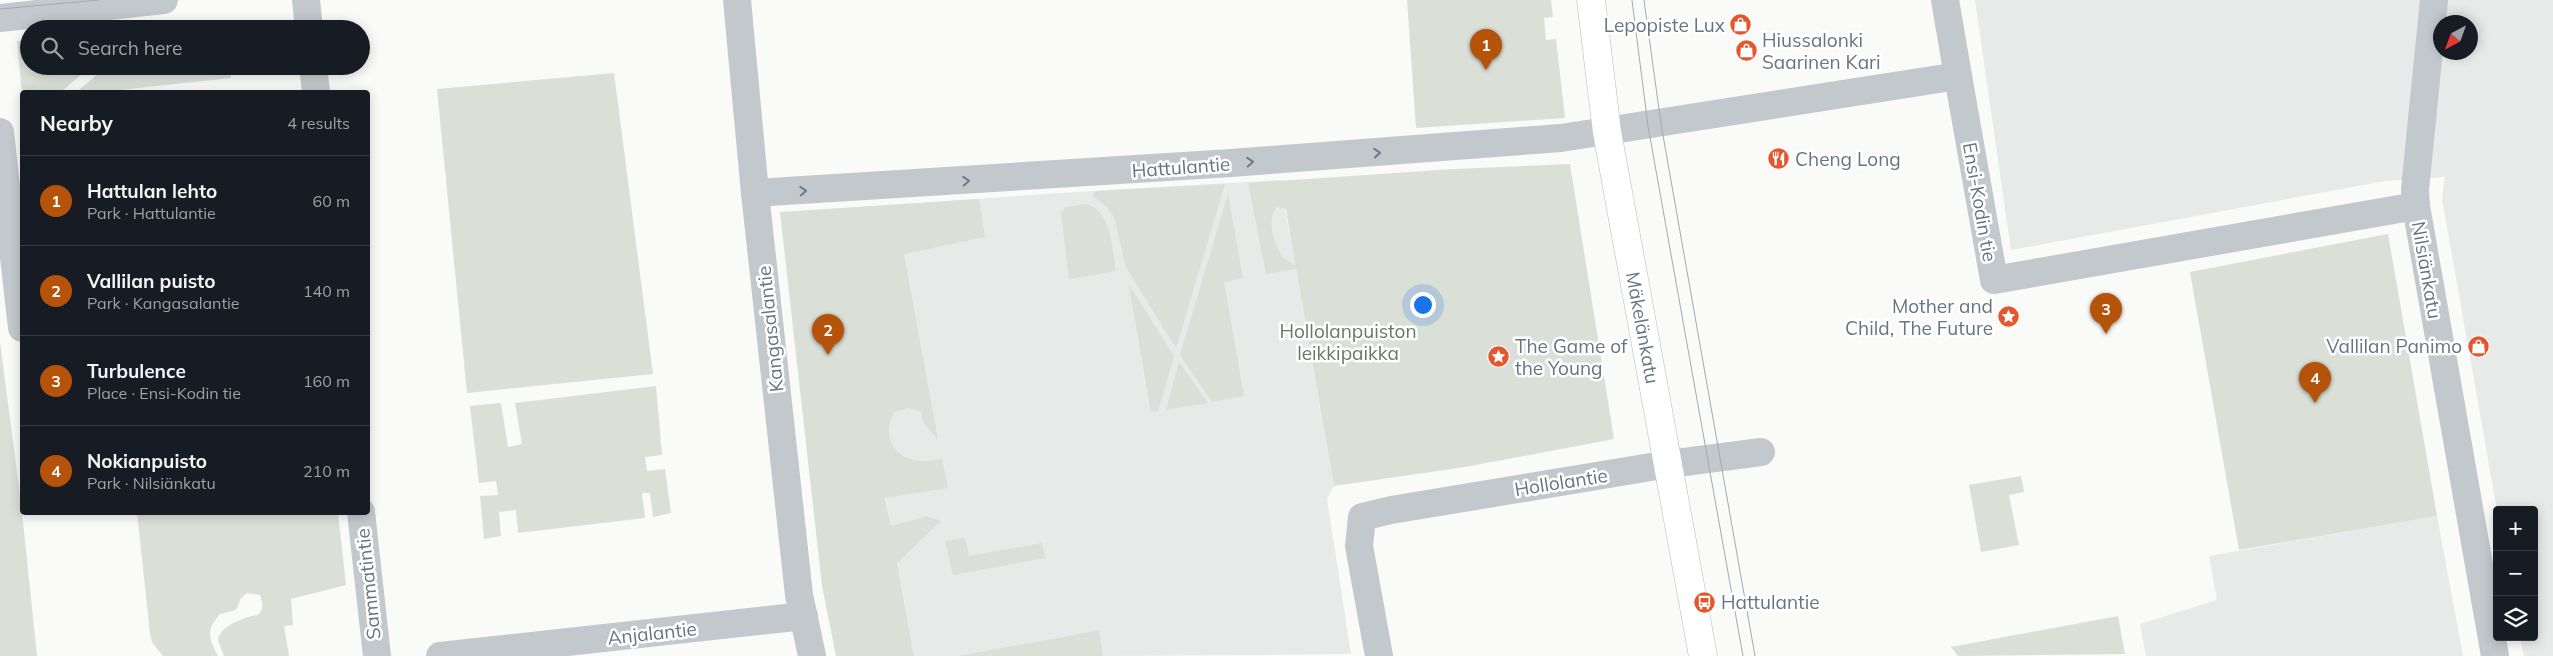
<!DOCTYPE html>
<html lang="en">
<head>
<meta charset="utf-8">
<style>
  :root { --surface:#171b24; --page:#242831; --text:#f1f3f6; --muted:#9ea1a6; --line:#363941; --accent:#b45309 }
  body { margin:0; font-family:Mulish,sans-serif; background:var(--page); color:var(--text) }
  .controls { position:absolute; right:15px; bottom:15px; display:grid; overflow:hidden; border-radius:5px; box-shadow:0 2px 12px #0003 }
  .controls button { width:45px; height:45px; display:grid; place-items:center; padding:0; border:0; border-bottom:1px solid var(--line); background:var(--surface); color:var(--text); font:25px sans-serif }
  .compass { position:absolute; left:2433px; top:15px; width:45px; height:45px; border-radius:50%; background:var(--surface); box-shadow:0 2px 12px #0003; rotate:221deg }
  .you { position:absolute; left:1422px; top:304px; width:18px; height:18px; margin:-12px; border:4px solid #fff; border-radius:50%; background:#1a73e8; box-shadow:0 0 0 8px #1a73e833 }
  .badge { display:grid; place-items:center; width:32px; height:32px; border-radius:50%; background:var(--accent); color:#fff; font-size:16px; font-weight:700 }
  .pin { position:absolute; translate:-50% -41px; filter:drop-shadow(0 1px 2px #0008) }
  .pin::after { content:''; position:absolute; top:26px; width:18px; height:15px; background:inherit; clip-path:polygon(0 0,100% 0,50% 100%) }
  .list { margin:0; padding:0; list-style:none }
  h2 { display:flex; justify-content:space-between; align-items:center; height:65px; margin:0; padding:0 20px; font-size:21px }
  h2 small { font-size:16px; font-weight:400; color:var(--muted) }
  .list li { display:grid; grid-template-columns:32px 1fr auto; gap:15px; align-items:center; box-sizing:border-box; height:90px; padding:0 20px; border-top:1px solid var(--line) }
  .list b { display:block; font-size:19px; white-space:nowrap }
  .list p { margin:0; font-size:16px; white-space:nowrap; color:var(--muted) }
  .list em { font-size:16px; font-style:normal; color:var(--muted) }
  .icon { flex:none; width:28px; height:28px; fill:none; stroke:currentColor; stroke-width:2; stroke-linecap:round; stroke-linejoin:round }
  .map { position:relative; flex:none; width:2553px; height:656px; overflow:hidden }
  .search { position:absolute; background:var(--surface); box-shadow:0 2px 12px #0003; left:20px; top:20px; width:350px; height:55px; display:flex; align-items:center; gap:12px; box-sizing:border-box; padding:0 18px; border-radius:28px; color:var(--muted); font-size:19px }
  .panel { position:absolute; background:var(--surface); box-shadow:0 2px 12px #0003; left:20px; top:90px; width:350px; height:425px; border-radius:5px }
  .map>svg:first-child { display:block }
  .built { fill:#e8e9e9; fill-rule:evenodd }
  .green { fill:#dadfd7; fill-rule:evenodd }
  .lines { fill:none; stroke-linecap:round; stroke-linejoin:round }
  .major-casing { stroke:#b5babe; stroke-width:29 }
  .minor { stroke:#c3c8cc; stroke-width:28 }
  .major { stroke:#fff; stroke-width:28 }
  .tram { stroke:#a2aab0; stroke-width:1 }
  .oneway { stroke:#6a7a87 }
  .labels { text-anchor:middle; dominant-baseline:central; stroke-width:5; stroke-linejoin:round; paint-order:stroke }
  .poi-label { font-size:19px; fill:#657683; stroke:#fff; text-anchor:start }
  .street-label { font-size:19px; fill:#657683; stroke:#fff }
  .park-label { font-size:19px; fill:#687a64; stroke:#fff }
</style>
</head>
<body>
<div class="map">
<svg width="2553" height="656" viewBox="0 0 2553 656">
  <rect width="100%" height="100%" fill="#fafaf8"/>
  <g class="built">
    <path d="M1975,0H2553V656H2524L2520,637H2534V510H2497L2442,199L2445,177L2385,181L2011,250ZM2440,22H2470V52H2440Z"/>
    <path d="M1280,180L1334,486L1327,499L1351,654L1103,656L1098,630L957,656H914L834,209L1074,192Z"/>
    <path d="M2437,516L2463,656H2146L2140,624L2217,600L2209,556Z"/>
  </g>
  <g class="green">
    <path d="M1407,0H1551L1553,17L1544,18L1546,40L1556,39L1565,118L1416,128Z"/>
    <path d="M219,21L221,29H147L148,28Z"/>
    <path d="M29,40V66H91L61,92H22V94L17,41Z"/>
    <path d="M107,66H228L231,78L101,92H77Z"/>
    <path d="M614,73L653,374L467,393L437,89Z"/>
    <path d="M1570,164L1614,439L1465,467L1334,486L1296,269L1266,274L1248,183L1454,169ZM1278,207L1286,209L1295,265C1291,263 1285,260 1282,256C1274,245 1265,216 1278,207Z"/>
    <path d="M1225,184L1176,348L1126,267L1114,217L1107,207L1093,196L1095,191Z"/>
    <path d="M1228,194L1243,278L1224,282L1244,396L1212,402L1180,355Z"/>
    <path d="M979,199L985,237L904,254L938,440L923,422L921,411L908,408L894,412C882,435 892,457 918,461C925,462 934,460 942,459L948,488L885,498L891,526L927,516L941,521L897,563L914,656H836L822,586L780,212Z"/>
    <path d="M1085,204C1112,209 1112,250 1116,271L1069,279L1061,213L1066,207Z"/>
    <path d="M2388,234L2437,516L2239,550L2190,272Z"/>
    <path d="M1129,285L1174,356L1158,411L1151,412Z"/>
    <path d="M0,342L21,503L37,656H0Z"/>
    <path d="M1179,362L1208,403L1166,410Z"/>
    <path d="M656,386L662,455L645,457L647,471L665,469L671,513L653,517L650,493H642L645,518L518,533L516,510L499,512L501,536L484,539L480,496L498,495L496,481L479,483L470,406L501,403L508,447L522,444L515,403Z"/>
    <path d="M2021,476L2024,492L2009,495L2019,545L1981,552L1969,485Z"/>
    <path d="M137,513H338L346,585L291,599L293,625L284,626L289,656H224L218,640C220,626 244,617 258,615C264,608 263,604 260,595L247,593L241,598L236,610L220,614C206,630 208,638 218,656H163L152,642L150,633Z"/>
    <path d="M965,538L969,556L1042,543L1045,558L953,575L945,541Z"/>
    <path d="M2118,616L2125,654L1958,656L1951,647Z"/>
    <path d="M1099,630L1103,656H957Z"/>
  </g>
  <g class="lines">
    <defs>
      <g id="major">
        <path id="s1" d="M1591,0L1607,132L1703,656"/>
      </g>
    </defs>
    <use href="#major" class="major-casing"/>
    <g class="minor">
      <path d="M306,0L309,29"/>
      <path d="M737,0L755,193L799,595L812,656"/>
      <path d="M1945,0L1958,76"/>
      <path d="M2434,0L2415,189L2416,206L2495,656"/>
      <path d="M0,18L164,0"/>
      <path d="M313,66L316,92"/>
      <path d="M0,132L22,328"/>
      <path d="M755,193L1231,163L1561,138L1958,76L1994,280L2416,206"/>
      <path d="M361,512L377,656"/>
      <path d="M440,656L804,616"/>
      <path d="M1379,656L1359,546L1362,517L1391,510L1669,464L1761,452"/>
    </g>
    <use href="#major" class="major"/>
    <g class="tram">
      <path d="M1632,0L1648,126L1743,656"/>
      <path d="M1644,0L1661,124L1755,656"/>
      <path d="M0,9L99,0"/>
    </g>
  </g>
  <defs><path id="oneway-chevron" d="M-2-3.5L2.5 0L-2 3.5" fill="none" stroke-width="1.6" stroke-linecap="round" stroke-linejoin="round" transform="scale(1.25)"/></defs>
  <g class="oneway">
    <use href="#oneway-chevron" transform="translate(1377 153) rotate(-5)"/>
    <use href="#oneway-chevron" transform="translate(1250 162) rotate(-4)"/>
    <use href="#oneway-chevron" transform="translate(966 181) rotate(-4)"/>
    <use href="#oneway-chevron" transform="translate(803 191) rotate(-4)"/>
  </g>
  <defs>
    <symbol id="shop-disc" viewBox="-11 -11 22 22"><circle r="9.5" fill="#e4572e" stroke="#fff"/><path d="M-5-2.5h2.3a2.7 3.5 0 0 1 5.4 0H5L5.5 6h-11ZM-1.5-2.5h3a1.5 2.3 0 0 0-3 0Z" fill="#fff"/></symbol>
    <symbol id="restaurant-disc" viewBox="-11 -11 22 22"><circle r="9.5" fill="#e4572e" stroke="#fff"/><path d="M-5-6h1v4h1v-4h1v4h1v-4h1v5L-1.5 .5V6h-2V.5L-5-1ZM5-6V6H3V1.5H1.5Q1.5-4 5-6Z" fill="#fff"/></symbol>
    <symbol id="sight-disc" viewBox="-11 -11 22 22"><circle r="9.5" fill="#e4572e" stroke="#fff"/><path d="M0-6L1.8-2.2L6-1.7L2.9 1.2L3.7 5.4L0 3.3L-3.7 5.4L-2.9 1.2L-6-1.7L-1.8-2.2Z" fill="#fff"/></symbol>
    <symbol id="bus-disc" viewBox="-11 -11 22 22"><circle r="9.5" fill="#e4572e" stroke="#fff"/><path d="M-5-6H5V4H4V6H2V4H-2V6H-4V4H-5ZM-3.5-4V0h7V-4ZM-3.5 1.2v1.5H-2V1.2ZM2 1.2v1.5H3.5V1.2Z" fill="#fff"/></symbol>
  </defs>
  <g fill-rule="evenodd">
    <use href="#shop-disc" x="1728" y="12" width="25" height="25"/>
    <use href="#shop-disc" x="1734" y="38" width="25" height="25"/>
    <use href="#restaurant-disc" x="1766" y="146" width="25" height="25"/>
    <use href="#sight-disc" x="1996" y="304" width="25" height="25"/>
    <use href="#shop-disc" x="2466" y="334" width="25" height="25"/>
    <use href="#sight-disc" x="1486" y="344" width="25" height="25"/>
    <use href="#bus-disc" x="1692" y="590" width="25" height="25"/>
  </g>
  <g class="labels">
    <g class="poi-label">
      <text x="1725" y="25" text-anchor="end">Lepopiste Lux</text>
      <text x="1762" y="40">Hiussalonki<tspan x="1762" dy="22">Saarinen Kari</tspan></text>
      <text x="1795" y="159">Cheng Long</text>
      <text x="1993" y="306" text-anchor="end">Mother and<tspan x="1993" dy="22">Child, The Future</tspan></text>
      <text x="1515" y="346">The Game of<tspan x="1515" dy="22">the Young</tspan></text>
      <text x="2462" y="346" text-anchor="end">Vallilan Panimo</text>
      <text x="1721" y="602">Hattulantie</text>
    </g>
    <g class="street-label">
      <text transform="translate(1181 167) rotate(-4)">Hattulantie</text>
      <text transform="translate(1980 202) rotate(80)">Ensi-Kodin tie</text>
      <text transform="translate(2427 270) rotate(80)">Nilsiänkatu</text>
      <text stroke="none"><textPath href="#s1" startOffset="332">Mäkelänkatu</textPath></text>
      <text transform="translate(770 329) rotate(-96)">Kangasalantie</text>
      <text transform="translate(1561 482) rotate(-9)">Hollolantie</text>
      <text transform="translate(368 584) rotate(-96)">Sammatintie</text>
      <text transform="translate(652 633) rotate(-6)">Anjalantie</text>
    </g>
    <g class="park-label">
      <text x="1348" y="331">Hollolanpuiston<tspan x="1348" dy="22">leikkipaikka</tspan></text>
    </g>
  </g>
</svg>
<div class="controls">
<button>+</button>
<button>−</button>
<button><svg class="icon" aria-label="layers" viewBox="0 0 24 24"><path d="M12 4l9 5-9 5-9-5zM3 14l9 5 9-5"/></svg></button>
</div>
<svg class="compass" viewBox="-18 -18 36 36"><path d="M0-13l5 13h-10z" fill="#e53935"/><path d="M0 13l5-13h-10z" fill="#9ea1a6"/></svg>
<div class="you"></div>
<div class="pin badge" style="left:1486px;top:70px">1</div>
<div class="pin badge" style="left:828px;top:355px">2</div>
<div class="pin badge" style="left:2106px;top:334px">3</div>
<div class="pin badge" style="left:2315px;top:403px">4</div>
<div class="search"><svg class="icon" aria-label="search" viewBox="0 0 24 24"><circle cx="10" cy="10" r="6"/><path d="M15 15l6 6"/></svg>Search here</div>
<section class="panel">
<h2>Nearby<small>4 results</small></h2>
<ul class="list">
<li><span class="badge">1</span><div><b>Hattulan lehto</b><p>Park · Hattulantie</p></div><em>60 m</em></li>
<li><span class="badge">2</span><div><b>Vallilan puisto</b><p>Park · Kangasalantie</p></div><em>140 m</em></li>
<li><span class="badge">3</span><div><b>Turbulence</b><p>Place · Ensi-Kodin tie</p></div><em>160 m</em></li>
<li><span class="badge">4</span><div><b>Nokianpuisto</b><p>Park · Nilsiänkatu</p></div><em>210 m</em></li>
</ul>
</section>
</div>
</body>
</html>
